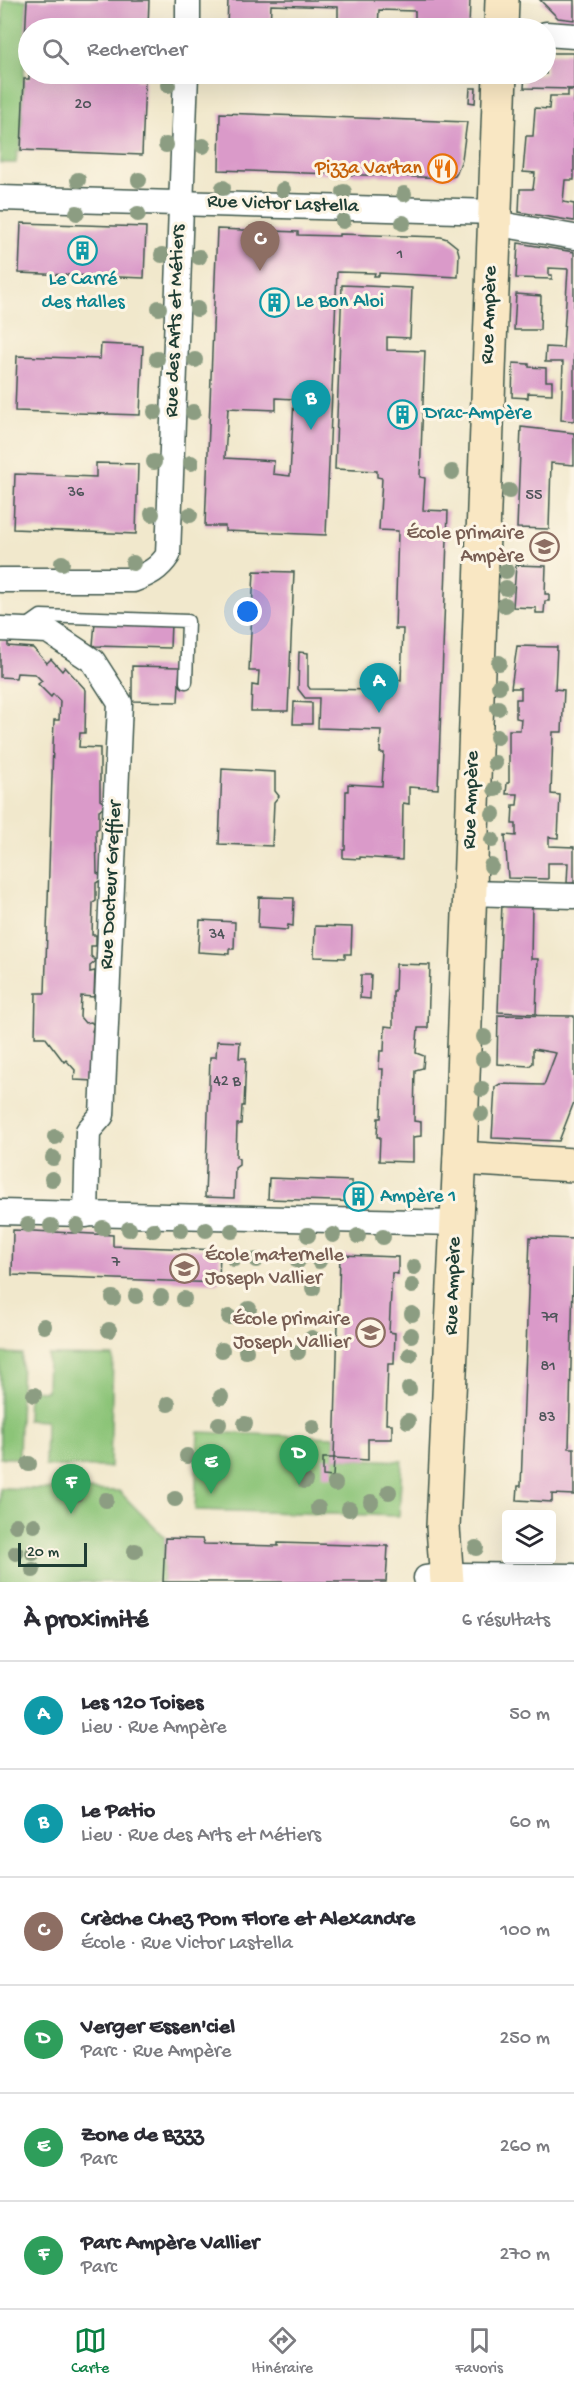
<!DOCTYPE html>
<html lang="fr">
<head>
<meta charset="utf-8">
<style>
  :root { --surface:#fff; --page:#f7f7f7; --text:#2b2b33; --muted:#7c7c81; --line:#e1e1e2; --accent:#0b8043 }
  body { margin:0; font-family:"Gochi Hand",sans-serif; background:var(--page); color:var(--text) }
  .controls { position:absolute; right:18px; bottom:18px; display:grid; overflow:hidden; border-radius:6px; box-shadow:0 6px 24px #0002 }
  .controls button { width:54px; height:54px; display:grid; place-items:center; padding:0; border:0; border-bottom:2px solid var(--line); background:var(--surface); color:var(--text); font:30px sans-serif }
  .scale { position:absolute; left:18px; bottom:15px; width:69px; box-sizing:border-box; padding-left:6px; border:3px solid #1f3d34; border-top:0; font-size:16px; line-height:21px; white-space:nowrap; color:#1f3d34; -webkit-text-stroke:4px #fcf5e5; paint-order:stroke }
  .you { position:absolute; left:248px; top:612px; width:21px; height:21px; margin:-15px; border:4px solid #fff; border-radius:50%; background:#1a73e8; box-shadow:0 0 0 9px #1a73e833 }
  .badge { display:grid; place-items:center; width:39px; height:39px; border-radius:50%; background:var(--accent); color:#fff; font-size:20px; font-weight:700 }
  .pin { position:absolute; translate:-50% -50px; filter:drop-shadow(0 2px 3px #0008) }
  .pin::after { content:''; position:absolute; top:32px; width:21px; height:18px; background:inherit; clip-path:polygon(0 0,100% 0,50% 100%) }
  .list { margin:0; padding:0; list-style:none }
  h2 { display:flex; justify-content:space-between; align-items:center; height:78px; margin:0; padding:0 24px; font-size:26px }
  h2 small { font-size:20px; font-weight:400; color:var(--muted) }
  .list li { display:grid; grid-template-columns:39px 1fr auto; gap:18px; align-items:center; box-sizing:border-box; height:108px; padding:0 24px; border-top:2px solid var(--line) }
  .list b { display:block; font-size:22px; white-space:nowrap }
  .list p { margin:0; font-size:20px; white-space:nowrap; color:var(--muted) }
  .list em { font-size:20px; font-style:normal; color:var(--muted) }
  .icon { flex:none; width:33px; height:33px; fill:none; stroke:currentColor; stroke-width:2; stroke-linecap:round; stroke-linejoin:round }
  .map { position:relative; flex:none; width:574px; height:1582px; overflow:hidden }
  .search { position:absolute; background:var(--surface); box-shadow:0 6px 24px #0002; left:18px; right:18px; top:18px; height:66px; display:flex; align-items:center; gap:15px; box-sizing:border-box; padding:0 21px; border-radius:33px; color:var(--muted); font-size:22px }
  .sheet { height:726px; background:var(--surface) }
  nav { display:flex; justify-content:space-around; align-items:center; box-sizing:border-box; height:84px; border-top:2px solid var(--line); background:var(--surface); font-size:16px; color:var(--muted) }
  nav a { display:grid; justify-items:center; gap:3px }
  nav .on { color:var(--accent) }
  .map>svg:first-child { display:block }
  .green { fill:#8cc478; stroke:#568056; stroke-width:1.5 }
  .building { fill:#da9ac9; fill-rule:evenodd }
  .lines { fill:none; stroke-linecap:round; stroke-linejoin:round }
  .lane-casing { stroke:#3e574b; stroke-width:15 }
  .street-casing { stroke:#3e574b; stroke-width:27 }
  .secondary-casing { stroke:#3e574b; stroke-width:36 }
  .lane { stroke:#fff; stroke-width:12 }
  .street { stroke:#fff; stroke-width:24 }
  .secondary { stroke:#f9e7c3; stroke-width:33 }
  .tree { fill:#8c9d82 }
  .labels { text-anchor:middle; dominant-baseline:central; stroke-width:6; stroke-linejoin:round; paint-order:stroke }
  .number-label { font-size:16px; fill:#4e5459 }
  .food-label { font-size:20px; fill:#c56008; stroke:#fcf5e5; text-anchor:end }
  .street-label { font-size:20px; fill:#1f3d34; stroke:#fcf5e5 }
  .culture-label { font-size:20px; fill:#0d838f; stroke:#fcf5e5; text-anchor:start }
  .education-label { font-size:20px; fill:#785e54; stroke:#fcf5e5; text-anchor:end }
</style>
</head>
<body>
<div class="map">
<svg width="574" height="1582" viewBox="0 0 574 1582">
  <rect width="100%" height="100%" fill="#fcf5e5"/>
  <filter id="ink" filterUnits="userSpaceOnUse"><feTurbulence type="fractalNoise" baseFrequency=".0167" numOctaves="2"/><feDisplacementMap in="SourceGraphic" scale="12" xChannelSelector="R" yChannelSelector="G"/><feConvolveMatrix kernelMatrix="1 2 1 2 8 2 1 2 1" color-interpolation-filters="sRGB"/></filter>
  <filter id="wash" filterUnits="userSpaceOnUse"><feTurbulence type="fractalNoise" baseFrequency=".008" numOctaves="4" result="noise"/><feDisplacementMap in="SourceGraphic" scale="24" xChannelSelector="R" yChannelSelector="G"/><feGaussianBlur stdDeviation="1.35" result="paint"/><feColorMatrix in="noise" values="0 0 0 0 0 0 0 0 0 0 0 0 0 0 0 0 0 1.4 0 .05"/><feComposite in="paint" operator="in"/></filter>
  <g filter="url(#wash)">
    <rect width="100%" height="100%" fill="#f1e8cc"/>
    <g class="green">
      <path d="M3,0H27L21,150L17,152L16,163H0Z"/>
      <path d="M0,1353L22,1354L19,1458H0Z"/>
      <path d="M48,1355L113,1356L110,1467L45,1466L46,1421L27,1420L28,1390L47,1391Z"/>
      <path d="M198,1432L335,1437L334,1458L402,1461L399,1516L195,1510Z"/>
      <path d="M0,1488L119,1491L165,1538L163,1582H0Z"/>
    </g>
    <g id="blocks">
      <g class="building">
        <path d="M27,0H149L148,28H28V39H25Z"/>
        <path d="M228,0H470L469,28H415V11L379,10L378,28H338V7L271,5L270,28H227Z"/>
        <path d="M540,0H574V20L558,18Z"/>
        <path d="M546,53H574V89L524,88L525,74H546Z"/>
        <path d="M29,74H136V80H145L142,155L21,150L24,79H29Z"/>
        <path d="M470,88H476L475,103L469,102Z"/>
        <path d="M568,90H574V180H565L563,202L574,204V221L519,212L520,189H533L535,173L523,172L526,136H533L535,108L549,109L550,96H568Z"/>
        <path d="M220,113L467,122L462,159L457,173L455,176L448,178L219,170Z"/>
        <path d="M21,223L146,227L144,278L19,273Z"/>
        <path d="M217,229L298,232V235L339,236V234L441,237L447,239L457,247L459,254L458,277L379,273V276H374L375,273L337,272L326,535L225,531V526H205ZM276,398L294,399L290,476L273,474L274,461L225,458L228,408L276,410Z"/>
        <path d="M518,243L574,252V421L561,420L563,362H545L546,347L563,348L568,269L549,268V275H552V279L516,278Z"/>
        <path d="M342,285L412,288L410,338L387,337V350L425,351L420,477L425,478L423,510L448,511L438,789L409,787V804L403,803L402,860L360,857V859L343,858V850H345L346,791H348V784L382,786L384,753H380L381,730L318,728L319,698H305L298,689L299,652L308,653V686L310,689L383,690V679L401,680L403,629H395L398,531L379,530L382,478L377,477V471L335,469Z"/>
        <path d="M516,294L541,296L540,330H514Z"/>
        <path d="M101,344L143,346L140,415L15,411L17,356L100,359Z"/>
        <path d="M513,363L529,364V367L546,368V381H552V394L528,393V398L512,397Z"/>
        <path d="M521,427L574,433V465L551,463L549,529L517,528Z"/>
        <path d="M96,463L138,464L136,534L13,529L15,474L96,477Z"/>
        <path d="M516,565L546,566L545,594H549V601H545L544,613H536V608L513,607Z"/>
        <path d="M254,571L294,572L288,711H251L252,685L258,686L259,671H249Z"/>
        <path d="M95,622L171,623L170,648L95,646L93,645Z"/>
        <path d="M0,640H8V646L33,648L47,663L51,659L62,671L65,667L86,690L85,733H80L79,747L100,748V800L104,803V808L99,810V828L96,830L97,873L101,875V880L96,883V901L93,903L92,935H96V946H91V956L96,961L90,966V972L95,971L94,997L81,996L80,1017L85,1023L91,1022L94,1025L92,1031L97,1036L95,1081L74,1080L75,1070L66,1060L64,1062L45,1037H35L36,993H45L53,746L54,720H59L60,701L53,694L51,697L38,684L42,681L35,674L17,673L16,678L0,677Z"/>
        <path d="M517,646L557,647L555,689L564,690L562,732H553L551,794L560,795L558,838L549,837V846L574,847V883H567L568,863H548V879L508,878L505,835L516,836V824H512L513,805H517L518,794H506L507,783H509V730H520L521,719L516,718V699H521V688H511Z"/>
        <path d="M132,666L180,667L178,702L132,701Z"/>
        <path d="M294,702L312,703V724H293Z"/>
        <path d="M222,769L275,772V791L279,796L274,802L272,846L219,844Z"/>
        <path d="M259,897L294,898L293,926L288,925L287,930L258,928Z"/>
        <path d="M502,902L532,903L531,959H538L536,1014L498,1012Z"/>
        <path d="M200,920L235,922L234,949H229V954L198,952Z"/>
        <path d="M315,926L352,927L351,954H345V958L314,957Z"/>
        <path d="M396,964L430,965L428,1028H418L416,1053L424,1056L423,1068L415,1070L414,1121L421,1122V1136L413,1137V1162L379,1161L380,1137H377L378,1118H381L383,1069H379L380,1051H384L385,1026L393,1027V991H395Z"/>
        <path d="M361,975H371L370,999L360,998Z"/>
        <path d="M498,1015L574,1016V1102L559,1141L492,1138L495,1087L500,1084L544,1085L556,1053L533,1049V1063L529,1066L497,1064Z"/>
        <path d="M217,1041L240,1042L239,1058H246L244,1106H242L241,1124H237L236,1157L239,1159V1165L235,1168L234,1198L205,1197L210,1057H216Z"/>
        <path d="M269,1178L352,1181V1191L366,1192L365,1202L268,1199Z"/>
        <path d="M13,1230L113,1235V1246L220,1250L219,1283L12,1275Z"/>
        <path d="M530,1237L574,1239L569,1448H574V1495L552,1494V1502L517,1500L518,1486H521Z"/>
        <path d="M340,1255L398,1257V1274L392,1273L389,1332L395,1333L394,1364H388L386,1424H392V1439H368V1460L334,1458Z"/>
        <path d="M323,1458H334L333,1477L323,1476Z"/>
        <path d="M165,1538L202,1539L204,1544L278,1546V1543L388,1546L386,1582H163Z"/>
      </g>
    </g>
  </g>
  <g filter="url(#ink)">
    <use href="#blocks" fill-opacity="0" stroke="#3e574b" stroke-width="1.5"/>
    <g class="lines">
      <defs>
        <path id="lane" d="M24,628L41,616L188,621L186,682"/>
        <g id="street">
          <path d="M188,28V0"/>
          <path d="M546,34L574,36"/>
          <path d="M0,198L494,212"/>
          <path d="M494,223L574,237"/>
          <path d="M0,580H133C149,574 159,569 168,555L186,74"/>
          <path d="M0,629L48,631L93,661L120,703L102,1115L88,1131L86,1215"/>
          <path d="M469,893L574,896"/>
          <path d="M0,1212L456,1223"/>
          <path d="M426,1578L448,1575L574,1576"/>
        </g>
        <g id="secondary">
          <path d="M501,28L502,0"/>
          <path d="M460,1158L574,1165"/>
          <path d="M447,1582L443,1527L461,1131L500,74"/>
        </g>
      </defs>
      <use href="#lane" class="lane-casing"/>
      <use href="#street" class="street-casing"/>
      <use href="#secondary" class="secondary-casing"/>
      <use href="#lane" class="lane"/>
      <use href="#street" class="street"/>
      <use href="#secondary" class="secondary"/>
    </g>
    <g class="tree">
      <circle cx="168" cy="85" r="8"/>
      <circle cx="166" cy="145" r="8"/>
      <circle cx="203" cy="146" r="8"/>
      <circle cx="78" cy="180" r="8"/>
      <circle cx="139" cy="180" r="8"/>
      <circle cx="223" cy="188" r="8"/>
      <circle cx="283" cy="190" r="8"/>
      <circle cx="344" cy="192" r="8"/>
      <circle cx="404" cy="194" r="8"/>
      <circle cx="77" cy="213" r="8"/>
      <circle cx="138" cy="214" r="8"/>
      <circle cx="343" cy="221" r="8"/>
      <circle cx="403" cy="223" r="8"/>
      <circle cx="162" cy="255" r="8"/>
      <circle cx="199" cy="257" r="8"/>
      <circle cx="159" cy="308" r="8"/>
      <circle cx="197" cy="309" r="8"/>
      <circle cx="157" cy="359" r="8"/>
      <circle cx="195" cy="360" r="8"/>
      <circle cx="155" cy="412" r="8"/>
      <circle cx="193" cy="412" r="8"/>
      <circle cx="154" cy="462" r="8"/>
      <circle cx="191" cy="463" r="8"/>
      <circle cx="452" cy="472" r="8"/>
      <circle cx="509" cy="491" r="8"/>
      <circle cx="152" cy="514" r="8"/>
      <circle cx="190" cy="515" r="8"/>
      <circle cx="62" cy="563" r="8"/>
      <circle cx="133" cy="563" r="8"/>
      <circle cx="506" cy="571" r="8"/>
      <circle cx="506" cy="588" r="8"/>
      <circle cx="505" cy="605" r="8"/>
      <circle cx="499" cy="663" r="8"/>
      <circle cx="499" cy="686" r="8"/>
      <circle cx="498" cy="708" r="8"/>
      <circle cx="497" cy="737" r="8"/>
      <circle cx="495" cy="763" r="8"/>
      <circle cx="495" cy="789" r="8"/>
      <circle cx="493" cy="814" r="8"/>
      <circle cx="492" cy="840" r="8"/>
      <circle cx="491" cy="866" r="8"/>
      <circle cx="484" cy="1037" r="8"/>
      <circle cx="483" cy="1059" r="8"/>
      <circle cx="482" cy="1089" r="8"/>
      <circle cx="481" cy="1114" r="8"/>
      <circle cx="55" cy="1137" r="8"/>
      <circle cx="53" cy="1158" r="8"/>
      <circle cx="52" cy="1179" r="8"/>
      <circle cx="28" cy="1225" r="8"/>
      <circle cx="51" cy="1226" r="8"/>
      <circle cx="77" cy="1226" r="8"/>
      <circle cx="103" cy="1228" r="8"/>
      <circle cx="129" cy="1229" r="8"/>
      <circle cx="153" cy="1230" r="8"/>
      <circle cx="181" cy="1230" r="8"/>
      <circle cx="206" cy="1230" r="8"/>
      <circle cx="232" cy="1231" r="8"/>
      <circle cx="308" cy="1235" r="8"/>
      <circle cx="333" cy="1235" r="8"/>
      <circle cx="358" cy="1236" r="8"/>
      <circle cx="383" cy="1237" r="8"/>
      <circle cx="234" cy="1259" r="8"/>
      <circle cx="256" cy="1260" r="8"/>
      <circle cx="298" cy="1261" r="8"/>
      <circle cx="319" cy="1261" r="8"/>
      <circle cx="414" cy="1267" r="8"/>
      <circle cx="412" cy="1286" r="8"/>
      <circle cx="313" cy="1288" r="8"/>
      <circle cx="136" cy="1296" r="8"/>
      <circle cx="161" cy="1297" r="8"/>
      <circle cx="113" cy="1298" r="8"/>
      <circle cx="184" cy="1299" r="8"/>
      <circle cx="249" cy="1309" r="8"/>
      <circle cx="412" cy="1314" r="8"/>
      <circle cx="229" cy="1317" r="8"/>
      <circle cx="44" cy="1326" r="8"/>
      <circle cx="109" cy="1330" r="8"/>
      <circle cx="411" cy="1335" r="8"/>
      <circle cx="312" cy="1338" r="8"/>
      <circle cx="222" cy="1350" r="8"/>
      <circle cx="246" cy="1351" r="8"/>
      <circle cx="298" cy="1352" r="8"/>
      <circle cx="410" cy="1355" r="8"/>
      <circle cx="409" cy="1389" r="8"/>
      <circle cx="34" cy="1395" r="8"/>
      <circle cx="221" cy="1397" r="8"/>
      <circle cx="168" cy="1404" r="8"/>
      <circle cx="408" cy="1421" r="8"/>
      <circle cx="219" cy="1424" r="8"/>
      <circle cx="245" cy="1424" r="8"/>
      <circle cx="313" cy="1427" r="8"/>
      <circle cx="187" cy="1456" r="8"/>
      <circle cx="29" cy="1464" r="8"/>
      <circle cx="305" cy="1481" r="8"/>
      <circle cx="335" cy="1484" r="8"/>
      <circle cx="389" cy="1492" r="8"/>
      <circle cx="76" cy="1494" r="8"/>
      <circle cx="175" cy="1499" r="8"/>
      <circle cx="106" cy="1500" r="8"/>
      <circle cx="371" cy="1502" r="8"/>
      <circle cx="318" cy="1508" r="8"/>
      <circle cx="349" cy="1509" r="8"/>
      <circle cx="16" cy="1525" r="8"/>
      <circle cx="34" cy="1525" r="8"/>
      <circle cx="476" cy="1548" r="8"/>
      <circle cx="135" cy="1551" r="8"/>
      <circle cx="16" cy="1553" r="8"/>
      <circle cx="33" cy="1553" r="8"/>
      <circle cx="33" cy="1570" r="8"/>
    </g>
  </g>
  <defs>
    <symbol id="restaurant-ring" viewBox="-11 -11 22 22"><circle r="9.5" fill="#fcf5e5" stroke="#e8710a" stroke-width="1.5"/><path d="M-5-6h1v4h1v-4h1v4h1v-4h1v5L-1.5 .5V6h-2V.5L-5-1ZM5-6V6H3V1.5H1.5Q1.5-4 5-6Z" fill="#e8710a"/></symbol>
    <symbol id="building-ring" viewBox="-11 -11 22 22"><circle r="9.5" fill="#fcf5e5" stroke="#0f9aa8" stroke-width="1.5"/><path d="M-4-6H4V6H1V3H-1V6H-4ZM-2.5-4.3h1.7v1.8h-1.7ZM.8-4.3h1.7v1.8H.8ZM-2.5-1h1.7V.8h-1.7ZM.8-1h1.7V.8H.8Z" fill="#0f9aa8"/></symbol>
    <symbol id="school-ring" viewBox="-11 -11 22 22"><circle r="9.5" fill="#fcf5e5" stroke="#8d6e63" stroke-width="1.5"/><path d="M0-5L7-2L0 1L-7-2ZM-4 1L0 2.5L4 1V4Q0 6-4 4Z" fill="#8d6e63"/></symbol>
  </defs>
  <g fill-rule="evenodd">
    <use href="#restaurant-ring" x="426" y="152" width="33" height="33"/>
    <use href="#building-ring" x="66" y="234" width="33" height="33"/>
    <use href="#building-ring" x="258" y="286" width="33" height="33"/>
    <use href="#building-ring" x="386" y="398" width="33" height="33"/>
    <use href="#school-ring" x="528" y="530" width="33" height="33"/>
    <use href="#building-ring" x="342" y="1180" width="33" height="33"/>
    <use href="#school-ring" x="168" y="1252" width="33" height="33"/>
    <use href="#school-ring" x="354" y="1316" width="33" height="33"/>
  </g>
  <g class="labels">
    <g class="number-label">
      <text x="83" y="105">20</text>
      <text x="400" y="255">1</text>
      <text x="76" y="493">36</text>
      <text x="534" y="496">55</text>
      <text x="217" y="935">34</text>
      <text x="227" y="1082">42 B</text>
      <text x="116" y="1263">7</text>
      <text x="550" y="1318">79</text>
      <text x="548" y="1367">81</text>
      <text x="547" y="1418">83</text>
    </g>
    <g class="food-label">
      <text x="422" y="169">Pizza Vartan</text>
    </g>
    <g class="street-label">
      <text transform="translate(283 205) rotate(2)">Rue Victor Lastella</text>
      <text transform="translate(490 315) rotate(-88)">Rue Ampère</text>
      <text transform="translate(176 321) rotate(-88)">Rue des Arts et Métiers</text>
      <text transform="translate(472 800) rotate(-88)">Rue Ampère</text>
      <text transform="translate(112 885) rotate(-87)">Rue Docteur Greffier</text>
      <text transform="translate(454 1286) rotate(-88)">Rue Ampère</text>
    </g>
    <g class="culture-label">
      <text x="83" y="280" text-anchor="middle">Le Carré<tspan x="83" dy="23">des Halles</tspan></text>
      <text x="296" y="302">Le Bon Aloi</text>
      <text x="424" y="414">Drac-Ampère</text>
      <text x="380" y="1197">Ampère 1</text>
    </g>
    <g class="education-label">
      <text x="524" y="534">École primaire<tspan x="524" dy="23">Ampère</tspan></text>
      <text x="205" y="1256" text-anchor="start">École maternelle<tspan x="205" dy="23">Joseph Vallier</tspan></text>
      <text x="350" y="1320">École primaire<tspan x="350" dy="23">Joseph Vallier</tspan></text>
    </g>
  </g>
</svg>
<div class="controls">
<button><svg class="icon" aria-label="layers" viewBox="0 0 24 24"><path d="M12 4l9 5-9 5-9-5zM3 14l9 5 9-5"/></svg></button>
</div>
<div class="scale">20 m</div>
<div class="you"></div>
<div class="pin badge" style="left:379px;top:713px;background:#0f9aa8">A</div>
<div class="pin badge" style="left:311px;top:430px;background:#0f9aa8">B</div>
<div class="pin badge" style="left:260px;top:271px;background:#8d6e63">C</div>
<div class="pin badge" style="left:299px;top:1485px;background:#2e9e5b">D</div>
<div class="pin badge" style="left:211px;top:1494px;background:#2e9e5b">E</div>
<div class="pin badge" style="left:71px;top:1514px;background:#2e9e5b">F</div>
<div class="search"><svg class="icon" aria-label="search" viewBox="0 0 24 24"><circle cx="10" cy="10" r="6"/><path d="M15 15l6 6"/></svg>Rechercher</div>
</div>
<section class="sheet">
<h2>À proximité<small>6 résultats</small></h2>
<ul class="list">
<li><span class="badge" style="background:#0f9aa8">A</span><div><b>Les 120 Toises</b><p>Lieu · Rue Ampère</p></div><em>50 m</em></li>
<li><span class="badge" style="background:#0f9aa8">B</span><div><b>Le Patio</b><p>Lieu · Rue des Arts et Métiers</p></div><em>60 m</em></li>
<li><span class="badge" style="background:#8d6e63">C</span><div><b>Crèche Chez Pom Flore et Alexandre</b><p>École · Rue Victor Lastella</p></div><em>100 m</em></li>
<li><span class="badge" style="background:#2e9e5b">D</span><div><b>Verger Essen'ciel</b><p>Parc · Rue Ampère</p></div><em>250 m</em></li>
<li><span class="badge" style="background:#2e9e5b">E</span><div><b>Zone de Bzzz</b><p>Parc</p></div><em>260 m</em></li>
<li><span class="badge" style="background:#2e9e5b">F</span><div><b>Parc Ampère Vallier</b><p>Parc</p></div><em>270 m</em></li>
</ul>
</section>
<nav>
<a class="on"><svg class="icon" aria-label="map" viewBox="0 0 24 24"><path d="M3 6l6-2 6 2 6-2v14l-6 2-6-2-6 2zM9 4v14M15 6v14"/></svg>Carte</a>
<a><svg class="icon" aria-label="directions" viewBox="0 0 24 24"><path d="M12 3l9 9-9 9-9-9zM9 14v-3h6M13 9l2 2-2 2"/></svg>Itinéraire</a>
<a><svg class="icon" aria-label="saved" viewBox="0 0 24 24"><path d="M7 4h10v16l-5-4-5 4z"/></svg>Favoris</a>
</nav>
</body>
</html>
